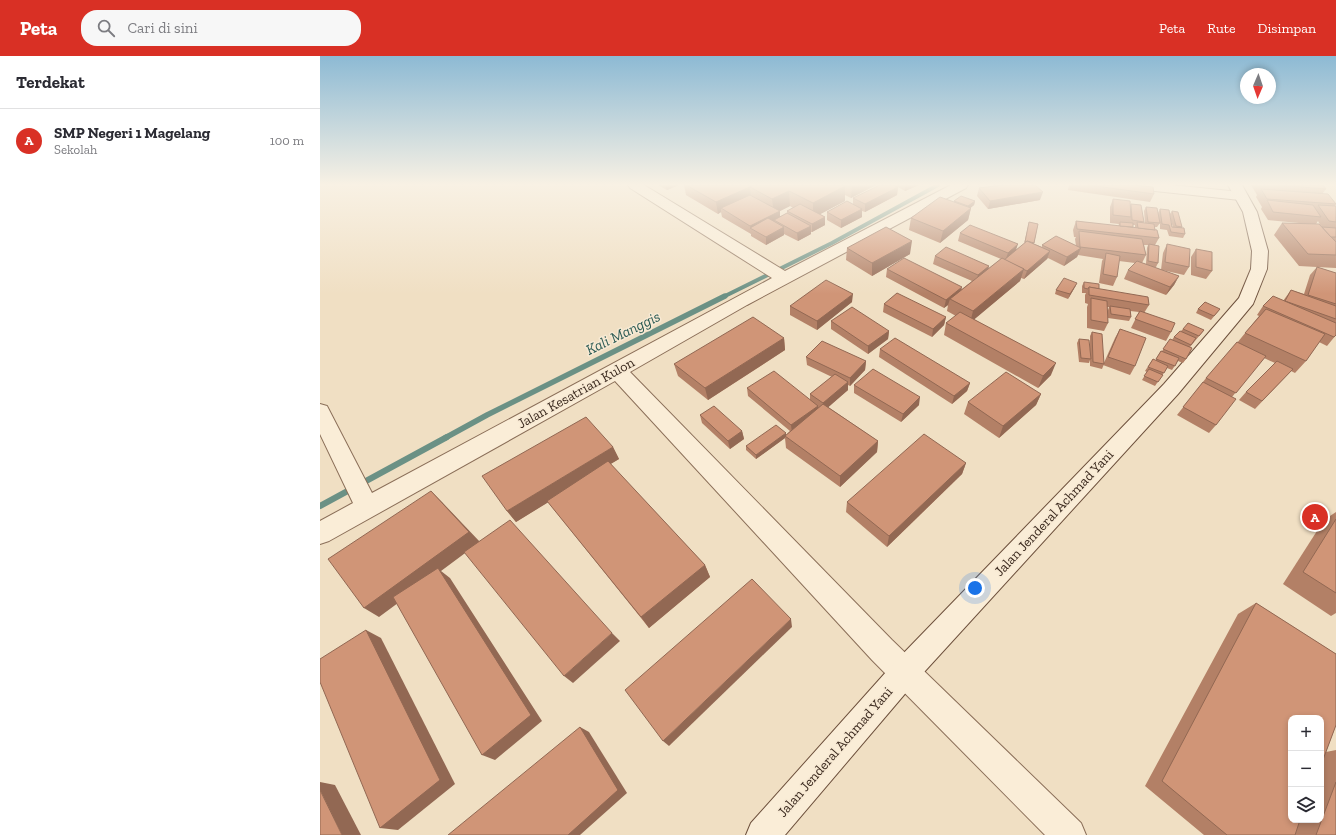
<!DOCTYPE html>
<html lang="id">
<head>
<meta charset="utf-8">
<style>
  :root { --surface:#fff; --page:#f7f7f7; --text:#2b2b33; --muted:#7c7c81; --line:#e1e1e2; --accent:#d93025 }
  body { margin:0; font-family:"Zilla Slab",serif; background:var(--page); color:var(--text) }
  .controls { position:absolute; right:12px; bottom:12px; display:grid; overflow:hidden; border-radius:8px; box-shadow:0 2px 6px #0003 }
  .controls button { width:36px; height:36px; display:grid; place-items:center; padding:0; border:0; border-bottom:1px solid var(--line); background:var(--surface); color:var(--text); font:20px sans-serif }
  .compass { position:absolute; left:920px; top:12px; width:36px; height:36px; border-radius:50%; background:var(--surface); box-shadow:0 2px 6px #0003; rotate:182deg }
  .you { position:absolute; left:655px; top:532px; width:14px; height:14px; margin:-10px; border:3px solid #fff; border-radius:50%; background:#1a73e8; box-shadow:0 0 0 6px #1a73e833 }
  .badge { display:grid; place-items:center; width:26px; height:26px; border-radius:50%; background:var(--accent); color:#fff; font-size:13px; font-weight:700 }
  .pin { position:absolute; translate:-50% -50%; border:2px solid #fff; box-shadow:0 1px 4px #0006 }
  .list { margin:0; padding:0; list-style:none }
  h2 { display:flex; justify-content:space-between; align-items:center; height:52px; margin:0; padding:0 16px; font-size:17px }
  h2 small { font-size:13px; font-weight:400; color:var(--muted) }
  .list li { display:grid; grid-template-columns:26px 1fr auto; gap:12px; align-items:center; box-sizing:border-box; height:64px; padding:0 16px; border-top:1px solid var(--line) }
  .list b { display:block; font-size:15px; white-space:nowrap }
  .list p { margin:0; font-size:13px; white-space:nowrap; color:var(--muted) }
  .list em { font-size:13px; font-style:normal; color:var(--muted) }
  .icon { flex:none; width:22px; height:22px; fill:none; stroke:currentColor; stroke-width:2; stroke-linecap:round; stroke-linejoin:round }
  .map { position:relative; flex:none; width:1016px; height:779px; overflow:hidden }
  header { display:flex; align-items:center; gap:24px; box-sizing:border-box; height:56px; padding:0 20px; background:var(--accent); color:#fff }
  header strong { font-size:19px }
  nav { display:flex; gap:22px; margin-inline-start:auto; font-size:14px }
  .search { width:280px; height:36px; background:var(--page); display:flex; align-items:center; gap:10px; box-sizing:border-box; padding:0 14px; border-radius:16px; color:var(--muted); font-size:15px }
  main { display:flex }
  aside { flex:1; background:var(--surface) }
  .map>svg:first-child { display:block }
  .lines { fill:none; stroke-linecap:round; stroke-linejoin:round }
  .stream-far2 { stroke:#6b9185; stroke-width:4 }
  .stream-far1 { stroke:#6b9185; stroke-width:5.5 }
  .stream { stroke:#6b9185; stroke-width:6 }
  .minor-casing { stroke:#8b6f59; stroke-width:2 }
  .secondary-casing { stroke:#6d503c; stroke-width:2 }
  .minor { fill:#faedd7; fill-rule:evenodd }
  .secondary { fill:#faedd7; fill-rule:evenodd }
  .wall { fill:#b38066; fill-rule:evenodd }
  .shaded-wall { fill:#926853 }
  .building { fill:#d09577; stroke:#926853 }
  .labels { text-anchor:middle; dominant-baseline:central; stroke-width:3; stroke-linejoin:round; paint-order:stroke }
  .street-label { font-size:14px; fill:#3a291e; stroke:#f7e9d3 }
  .water-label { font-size:15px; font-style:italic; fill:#2c5b54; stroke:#f7e9d3 }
</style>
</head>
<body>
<header>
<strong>Peta</strong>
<div class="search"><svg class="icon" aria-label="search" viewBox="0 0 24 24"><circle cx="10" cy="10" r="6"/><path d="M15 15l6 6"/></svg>Cari di sini</div>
<nav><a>Peta</a><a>Rute</a><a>Disimpan</a></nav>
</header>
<main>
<aside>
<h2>Terdekat<small></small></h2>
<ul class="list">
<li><span class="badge">A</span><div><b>SMP Negeri 1 Magelang</b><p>Sekolah</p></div><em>100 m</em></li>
</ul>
</aside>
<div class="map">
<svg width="1016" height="779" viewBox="0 0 1016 779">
  <rect width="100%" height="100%" fill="#f0dfc3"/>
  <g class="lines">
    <path class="stream-far2" d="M403,241L512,187L618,129"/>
    <path class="stream-far1" d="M125,382L167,359L405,240"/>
    <path class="stream" d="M0,450L127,381"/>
    <defs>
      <g id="minor">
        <path d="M308,129H324L465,215L631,129H648L646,132L427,249L310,316L572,584L761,767L766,779H725L552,604L295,325L9,485L0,488V465L33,447L0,378V348L7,350L52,437L452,222L310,132Z"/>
        <path d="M809,129H851L920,136L925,137L927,140L925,143L920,144L816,133L811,132Z"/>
      </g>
      <path id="secondary" d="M908,129H922L937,156L948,195L947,213L933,248L858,338L595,626L465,779H426L431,767L575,606L844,328L919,242L931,213L932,195L923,156Z"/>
    </defs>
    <use href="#minor" class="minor-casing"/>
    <use href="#secondary" class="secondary-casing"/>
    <use href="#minor" class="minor"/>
    <use href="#secondary" class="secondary"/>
  </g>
  <g class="wall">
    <path d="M338,129H359L347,134Z"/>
    <path d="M364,129H429L432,130L430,129H556L531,142L525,139V145L500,158L505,161V169L492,176H491V178L478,185L464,178V179L446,189L431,180V178L402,161L401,156L398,158L366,139ZM470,150L473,152L467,155V157L460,161V155Z"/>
    <path d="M574,129H599L585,135L578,131L577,139L545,156L542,155V161L521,172L507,164V156L533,148V142Z"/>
    <path d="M749,129H813L834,138L830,146L748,134Z"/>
    <path d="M931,129H1003L1006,133L1002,138L1016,148L1015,150H1016V212L997,211L1016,217V279L1007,290L999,286L986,305L975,317L971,315L935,353L919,344L926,336L955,307L944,302L912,341L896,369L889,377L857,359L880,330L886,322L917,287L939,260L937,259L943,250L963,245L971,234L984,238L990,219L997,211L979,210L954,179L962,167H979L948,164L941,153L942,151L936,141L937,139ZM998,165L1000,169L996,168Z"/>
    <path d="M659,132L720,144L668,153L657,140Z"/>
    <path d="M793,143L810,149L811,148L824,166L823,167H825L824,155L826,151L838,157L840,153L849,159L852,155L862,171V172L865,178L863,182L849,180L847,174L840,173V167L837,171H835V174L839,182L835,189L838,207L836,211H833L841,214L843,197L847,188L869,211L864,219L842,214L859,220L854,229L846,239L804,223L808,214L815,207L799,205L797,221L793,230L779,227L782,205L783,203L758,199L757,201L744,210L728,202L727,203L704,223L701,222L700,225L654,263L731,319L718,332L624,279L626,267L636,260L627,255L628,249L624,252L566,221L567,213L642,233L652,225L613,208L615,200L669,210L668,213L681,203L638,185L640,177L696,194L704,188L709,166L718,168L714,188L722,191V189L756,190L755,183L756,181H754L753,174L756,165L798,170L799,168L790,167V151ZM849,159L853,171H852ZM813,169H815V172H813ZM824,189H828L827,192L826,208L822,207L826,199Z"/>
    <path d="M634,145H655L654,149L650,152H651L648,164L620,187L589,174L591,162L634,146Z"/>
    <path d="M527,192L590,198L552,220L526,204Z"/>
    <path d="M876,193L892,215L886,223L871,219V201Z"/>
    <path d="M764,226L779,233L829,249L824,257L851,276L846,285L811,272L819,256L810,255L811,261L809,265L788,262V254L789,251H787L788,267L784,275L767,272V251L768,248L765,247V239L766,237H762V230Z"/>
    <path d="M757,227L755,231L748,243L735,238L736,234Z"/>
    <path d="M532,246L497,274L470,259V250Z"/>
    <path d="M564,248L626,261L624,269L612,281L563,256Z"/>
    <path d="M878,253H900L891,264L876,257Z"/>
    <path d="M511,265L569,275L568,283L548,298L511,273Z"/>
    <path d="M800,273L815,310L810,319L783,309L795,282Z"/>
    <path d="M863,273L884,274L870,291L866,303L863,307L858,305L852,314L847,312L835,330L822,324L827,316L825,315L833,303L835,305L841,295H842L852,284L854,281L861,275Z"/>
    <path d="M772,276L784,308L782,313L770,310V304L769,307L759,306L757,287L759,283L770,297V280Z"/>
    <path d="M464,282L465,294L388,344L358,320L354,308Z"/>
    <path d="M560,293L650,327L647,335L632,348L559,301Z"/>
    <path d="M486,301L546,305L545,314L530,330L528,329V334L508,351L558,385L557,396L520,431L466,392L465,382L436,403L426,394V390L466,379L470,375L428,340L427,332L490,344V338L512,321L487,309Z"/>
    <path d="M534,329L599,349L581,366L534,337Z"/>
    <path d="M721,338L716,349L679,382L644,358L648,346Z"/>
    <path d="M380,359L422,375L424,383L410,393L382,367Z"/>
    <path d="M293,391L299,403L290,408L385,509L390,521L329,572L228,446L196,466L187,455Z"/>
    <path d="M646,407L642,418L567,491L526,456L527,446Z"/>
    <path d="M1016,456V557L1011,560L963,528L1004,464Z"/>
    <path d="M936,547L1016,598V669L1006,696L1016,694V779H884L825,730L918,558ZM971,662H1001V764H971Z"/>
  </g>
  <g class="shaded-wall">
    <path d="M345,129H359L347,134Z"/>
    <path d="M532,129H556L531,142Z"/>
    <path d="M585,129H599L585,135Z"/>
    <path d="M525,130V145L493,162V147Z"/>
    <path d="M430,131L431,142L401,152V156L398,158L396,146Z"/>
    <path d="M578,131L577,139L545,156V148Z"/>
    <path d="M469,135L470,150L460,155V163L454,164V166L431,172L430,170L454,158L452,143Z"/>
    <path d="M723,136L720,144L668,153L670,145Z"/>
    <path d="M655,145L654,149L647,155L648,150Z"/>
    <path d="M651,152L648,164L620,187L623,175Z"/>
    <path d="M542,153V161L521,172V164Z"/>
    <path d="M505,161V169L492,176V168Z"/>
    <path d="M491,170V178L478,185L477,177Z"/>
    <path d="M464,171V179L446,189V181Z"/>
    <path d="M592,185L590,198L552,220V207Z"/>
    <path d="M698,188L695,197L685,205L688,197Z"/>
    <path d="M761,192L757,201L744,210L747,201Z"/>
    <path d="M730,195L727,203L704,223L707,215Z"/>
    <path d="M669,210L667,218L656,227L658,219Z"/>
    <path d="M704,213L700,225L650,267L653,255Z"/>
    <path d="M859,220L854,229L846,239L850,231Z"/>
    <path d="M757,227L755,231L748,243L750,238Z"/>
    <path d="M642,231L640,240L630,243L628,249L624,252L626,244Z"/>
    <path d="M533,238L532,246L497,274V265Z"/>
    <path d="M626,261L624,269L612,281L613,273Z"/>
    <path d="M569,275L568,283L548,298V290Z"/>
    <path d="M464,282L465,294L388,344L385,332Z"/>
    <path d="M546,305L545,314L530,330V322Z"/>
    <path d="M736,307L731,319L718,332L723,320Z"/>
    <path d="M528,326V334L504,355L503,347Z"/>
    <path d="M650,327L647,335L632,348L634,340Z"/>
    <path d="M721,338L716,349L679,382L683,370Z"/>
    <path d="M600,341L599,349L581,366L583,358Z"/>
    <path d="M498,350L499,358L472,377L471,369Z"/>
    <path d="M422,375L424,383L410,393L408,385Z"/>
    <path d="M466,377V381L465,380V382L436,403V399Z"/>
    <path d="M558,385L557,396L520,431V420Z"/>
    <path d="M293,391L299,403L196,466L187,455Z"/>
    <path d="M646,407L642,418L567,491L569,480Z"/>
    <path d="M111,435L122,446L160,486L121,515L130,522L222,665L175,704L162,699L120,516L59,561L44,552Z"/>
    <path d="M385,509L390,521L329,572L321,561Z"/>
    <path d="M471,563L472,571L349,690L343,685Z"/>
    <path d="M46,574L61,582L135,728L78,774L60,772Z"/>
    <path d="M292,577L300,585L253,627L244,620Z"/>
    <path d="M260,671L269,676L307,737L260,779H248Z"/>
    <path d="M0,726L15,729L41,779H22L0,734Z"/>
  </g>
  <g class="building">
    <path d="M366,129H429L432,130L396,146Z"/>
    <path d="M434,129H522L525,130L493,147L469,135L452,143L430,131Z"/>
    <path d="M560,129H573L578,131L545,148L533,142Z"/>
    <path d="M683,129H715L723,136L670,145L659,132Z"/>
    <path d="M768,129H813L833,131L834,138Z"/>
    <path d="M956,129H1003L1006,133Z"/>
    <path d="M941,133L1008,138L1016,148L947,143Z"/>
    <path d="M430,139L460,155L430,170L401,152Z"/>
    <path d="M641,140L655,145L648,150L634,145Z"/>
    <path d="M620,141L651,152L623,175L591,162Z"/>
    <path d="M793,143L810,145L811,161L793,159Z"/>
    <path d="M947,144L993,149L1001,161L953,156Z"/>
    <path d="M527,145L542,153L521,164L507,156Z"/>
    <path d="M480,148L505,161L492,168L467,155Z"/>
    <path d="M811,148L821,149L824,166L812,164Z"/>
    <path d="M998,149L1016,150V166L1009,165Z"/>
    <path d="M826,151L837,152L840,167L828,166Z"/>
    <path d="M840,153L849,154L852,171L864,172L865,178L851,176L849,169L842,168Z"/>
    <path d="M852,155L858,156L862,171L856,170Z"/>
    <path d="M467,157L491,170L477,177L454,164Z"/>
    <path d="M448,162L464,171L446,181L430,172Z"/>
    <path d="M756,165L837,174L839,182L757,173Z"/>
    <path d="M709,166L718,168L714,187L707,185L706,186H705Z"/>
    <path d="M800,166L813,167V171L800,170Z"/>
    <path d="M817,166L834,168L835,174L818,172Z"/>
    <path d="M962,167L999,168L1016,186V199L988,198Z"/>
    <path d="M650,169L698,188L688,197L640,177Z"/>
    <path d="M566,171L592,185L552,207L527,192Z"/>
    <path d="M1002,171L1016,172V181H1011Z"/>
    <path d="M759,175L822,183L826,199L760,191Z"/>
    <path d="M736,180L761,192L747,201L722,189Z"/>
    <path d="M707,185L730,195L707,215L703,213H704L684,204Z"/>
    <path d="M829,188L839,190L838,207L828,205Z"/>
    <path d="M847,188L870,193L869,211L845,206Z"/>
    <path d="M626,191L669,210L658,219L615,200Z"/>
    <path d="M876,193L892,196V215L876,211Z"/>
    <path d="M786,197L800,200L797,221L783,218Z"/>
    <path d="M584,202L642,231L626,244L567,213Z"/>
    <path d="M682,202L704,213L653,255L630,243Z"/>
    <path d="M817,205L859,220L850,231L808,214Z"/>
    <path d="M997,211L1016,217V248L988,239Z"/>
    <path d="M744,222L757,227L750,238L736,234Z"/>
    <path d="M506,224L533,238L497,265L470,250Z"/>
    <path d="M764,226L779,228V233L769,231L768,233L764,232Z"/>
    <path d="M769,231L828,241L829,249L769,239Z"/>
    <path d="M971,234L1016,250V263L965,245Z"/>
    <path d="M577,237L626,261L613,273L564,248Z"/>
    <path d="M953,240L1016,267V279L1014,281L943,250Z"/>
    <path d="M771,242L787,245L788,267L771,264Z"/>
    <path d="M885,246L900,253L894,260L878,253Z"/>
    <path d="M790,250L810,253L811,261L791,258Z"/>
    <path d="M532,251L569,275L548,290L511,265Z"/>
    <path d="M946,253L1005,278L986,305L925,277Z"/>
    <path d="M820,255L855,267L851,276L815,263Z"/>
    <path d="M640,256L736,307L723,320L626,267Z"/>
    <path d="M433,261L464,282L385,332L354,308Z"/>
    <path d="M868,267L884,274L879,280L863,273Z"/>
    <path d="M800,273L826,282L815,310L788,301Z"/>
    <path d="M860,275L876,282L871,289L854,281Z"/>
    <path d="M772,276L782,278L784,308L773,306Z"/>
    <path d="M575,282L650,327L634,340L560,293Z"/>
    <path d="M759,283L769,284L771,303L761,302Z"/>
    <path d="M850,283L872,292L866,303L843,293Z"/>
    <path d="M502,285L546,305L530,322L486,301Z"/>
    <path d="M917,286L946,300L916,337L886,322Z"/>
    <path d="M841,295L859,302L855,310L836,303Z"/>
    <path d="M833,303L848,310L844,317L828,311Z"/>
    <path d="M957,305L973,313L942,345L926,336Z"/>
    <path d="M553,313L600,341L583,358L534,329Z"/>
    <path d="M829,313L843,319L838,326L824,320Z"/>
    <path d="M454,315L498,350L471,369L427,332Z"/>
    <path d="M686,316L721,338L683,370L648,346Z"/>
    <path d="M515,318L528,326L503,347L490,338Z"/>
    <path d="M883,326L916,343L896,369L863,351Z"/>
    <path d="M503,348L558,385L520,420L465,380Z"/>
    <path d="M394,350L422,375L408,385L380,359Z"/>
    <path d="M266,361L293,391L187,455L162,420Z"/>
    <path d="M456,369L466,377L436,399L426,390Z"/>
    <path d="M604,378L646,407L569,480L527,446Z"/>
    <path d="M288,405L385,509L321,561L227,445Z"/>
    <path d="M111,435L149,476L44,552L8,503Z"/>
    <path d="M1016,463V537L983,516Z"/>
    <path d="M190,464L292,577L244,620L144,496Z"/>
    <path d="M118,512L211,659L162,699L73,541Z"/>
    <path d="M432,523L471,563L343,685L305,634Z"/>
    <path d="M936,547L1016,598V669L1001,709V662H971V764H980L975,779H907L842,725Z"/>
    <path d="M46,574L120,724L60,772L0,626V603Z"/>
    <path d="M260,671L298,734L248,779H128Z"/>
    <path d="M1016,726V779H996Z"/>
    <path d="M0,734L22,779H0Z"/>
  </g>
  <linearGradient id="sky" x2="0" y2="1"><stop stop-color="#8dbad4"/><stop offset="0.54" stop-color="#f8f1e4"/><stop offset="1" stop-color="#f8f1e4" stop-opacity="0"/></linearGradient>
  <rect width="1016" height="238" fill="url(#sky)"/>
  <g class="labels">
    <g class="street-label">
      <text transform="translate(256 337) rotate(-29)">Jalan Kesatrian Kulon</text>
      <text transform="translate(734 457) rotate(-47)">Jalan Jenderal Achmad Yani</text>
      <text transform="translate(515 696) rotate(-49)">Jalan Jenderal Achmad Yani</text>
    </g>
    <g class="water-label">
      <text transform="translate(303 277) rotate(-26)">Kali Manggis</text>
    </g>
  </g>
</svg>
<div class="controls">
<button>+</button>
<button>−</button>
<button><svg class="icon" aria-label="layers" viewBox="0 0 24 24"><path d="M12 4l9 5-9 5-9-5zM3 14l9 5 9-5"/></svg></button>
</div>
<svg class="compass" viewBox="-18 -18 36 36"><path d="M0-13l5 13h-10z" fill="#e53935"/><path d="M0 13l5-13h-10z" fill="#7c7c81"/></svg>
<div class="you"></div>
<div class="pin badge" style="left:995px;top:461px">A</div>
</div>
</main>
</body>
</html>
